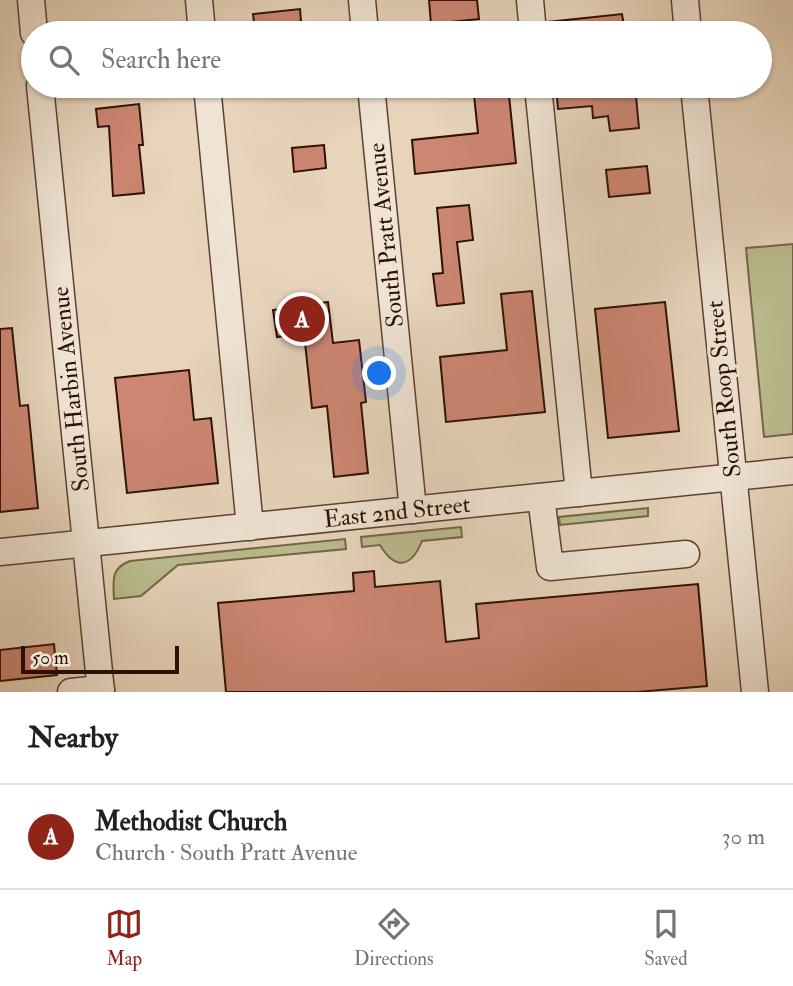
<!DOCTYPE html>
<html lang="en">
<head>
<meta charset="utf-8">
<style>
  :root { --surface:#fff; --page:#f6f6f6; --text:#202124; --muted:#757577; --line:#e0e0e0; --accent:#8f2418 }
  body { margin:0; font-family:"IM FELL Double Pica",serif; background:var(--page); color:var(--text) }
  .scale { position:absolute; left:21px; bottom:18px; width:158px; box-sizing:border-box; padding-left:7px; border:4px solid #2e1105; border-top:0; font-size:19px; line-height:24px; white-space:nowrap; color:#2e1105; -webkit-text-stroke:5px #efe3d3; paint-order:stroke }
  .you { position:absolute; left:380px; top:374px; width:24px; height:24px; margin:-18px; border:5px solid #fff; border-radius:50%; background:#1a73e8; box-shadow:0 0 0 10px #1a73e833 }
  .badge { display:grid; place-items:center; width:46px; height:46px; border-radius:50%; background:var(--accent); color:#fff; font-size:23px; font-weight:700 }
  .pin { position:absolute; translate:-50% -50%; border:4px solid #fff; box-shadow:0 2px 7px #0006 }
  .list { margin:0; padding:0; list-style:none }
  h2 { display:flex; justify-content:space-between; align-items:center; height:91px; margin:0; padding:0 28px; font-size:30px }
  h2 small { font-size:23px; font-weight:400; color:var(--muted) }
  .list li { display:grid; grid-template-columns:46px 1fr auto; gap:21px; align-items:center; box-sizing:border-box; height:105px; padding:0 28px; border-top:2px solid var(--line) }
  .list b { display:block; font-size:26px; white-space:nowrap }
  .list p { margin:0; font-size:23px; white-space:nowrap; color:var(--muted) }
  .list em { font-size:23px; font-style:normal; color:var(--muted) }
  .icon { flex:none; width:38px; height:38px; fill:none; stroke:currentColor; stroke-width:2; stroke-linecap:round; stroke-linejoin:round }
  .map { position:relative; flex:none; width:793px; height:692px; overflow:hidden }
  .search { position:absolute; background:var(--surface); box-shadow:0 2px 5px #0004; left:21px; right:21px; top:21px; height:77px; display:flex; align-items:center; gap:18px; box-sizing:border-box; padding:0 24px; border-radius:38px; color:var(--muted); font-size:26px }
  .sheet { height:196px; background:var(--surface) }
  nav { display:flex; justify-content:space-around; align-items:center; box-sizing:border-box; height:98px; border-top:2px solid var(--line); background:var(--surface); font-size:19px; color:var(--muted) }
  nav a { display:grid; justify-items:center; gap:4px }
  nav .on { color:var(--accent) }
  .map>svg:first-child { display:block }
  .green { fill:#babb8d; stroke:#746649; stroke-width:2 }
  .building { fill:#cc8672; stroke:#2e1105; stroke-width:2 }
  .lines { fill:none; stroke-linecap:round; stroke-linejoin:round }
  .minor-casing { stroke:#5c4232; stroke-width:29 }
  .minor { stroke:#efe3d3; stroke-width:26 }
  .labels { text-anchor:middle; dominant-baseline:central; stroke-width:6; stroke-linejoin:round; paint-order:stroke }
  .street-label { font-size:24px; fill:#2e1105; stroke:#efe3d3 }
</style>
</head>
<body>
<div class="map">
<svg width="793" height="692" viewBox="0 0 793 692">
  <rect width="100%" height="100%" fill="#e7d4bb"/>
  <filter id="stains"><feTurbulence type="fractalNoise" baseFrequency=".00286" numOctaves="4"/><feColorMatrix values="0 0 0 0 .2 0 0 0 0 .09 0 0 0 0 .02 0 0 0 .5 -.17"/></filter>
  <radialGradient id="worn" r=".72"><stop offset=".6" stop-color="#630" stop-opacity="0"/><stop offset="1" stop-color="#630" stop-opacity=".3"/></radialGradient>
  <g class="green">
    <path d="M793,244V434L764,437L746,248Z"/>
    <path d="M648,508V516L560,525L559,517Z"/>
    <path d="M461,527L462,537L422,541C412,566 396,572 380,545L362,547L361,537Z"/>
    <path d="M345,539L346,549L178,565L141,596L114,599C113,580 111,568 130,561Z"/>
  </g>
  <g class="building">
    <path d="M429,0H477L479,19L431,24Z"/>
    <path d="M300,9L302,33H272V29L255,31L253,14Z"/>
    <path d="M622,14L625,33H549L548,22Z"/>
    <path d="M473,86H508L516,163L415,174L412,140L478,133Z"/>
    <path d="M556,86H635L639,128L610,131L608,116L593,118L592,106L558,109Z"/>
    <path d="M139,104L143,145H139L144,193L113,196L109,126L98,127L96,109Z"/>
    <path d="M324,145L326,168L294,172L292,148Z"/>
    <path d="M647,166L650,193L609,197L606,170Z"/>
    <path d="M469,205L473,240L457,242L464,303L437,306L433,274L443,273L437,208Z"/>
    <path d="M532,291L545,412L446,422L440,357L507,350L501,294Z"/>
    <path d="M328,302L333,343L359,340L366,402L361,403L368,473L334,477L327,406L312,408L304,333L277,337L273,310Z"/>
    <path d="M665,302L679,431L608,438L595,309Z"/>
    <path d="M12,328L20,406L28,405L38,508L0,512V329Z"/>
    <path d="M189,370L194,420L211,418L218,483L127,493L115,378Z"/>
    <path d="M374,571L375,587L440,581L446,642L479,638L476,604L698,584L707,686L637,692H226L218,603L354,591L353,573Z"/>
    <path d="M54,644L57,675L0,681V650Z"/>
  </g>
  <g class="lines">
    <defs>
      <g id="minor">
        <path d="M31,0L34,33"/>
        <path d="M199,0L202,33"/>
        <path d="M362,0L365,33"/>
        <path d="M530,0L533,33"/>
        <path d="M685,0L688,33"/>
        <path d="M40,86L101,692"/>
        <path d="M207,86L250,527"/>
        <path d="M371,86L413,510"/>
        <path d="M538,86L579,493"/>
        <path d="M694,86L755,692"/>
        <path d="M541,497L550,567L686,554"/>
        <path d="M0,552L793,471"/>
        <path d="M71,692L101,689"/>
      </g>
    </defs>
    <use href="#minor" class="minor-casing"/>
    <use href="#minor" class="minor"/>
  </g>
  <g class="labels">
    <g class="street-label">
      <text transform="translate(386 235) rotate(-96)">South Pratt Avenue</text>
      <text transform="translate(71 389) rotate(-96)">South Harbin Avenue</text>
      <text transform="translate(724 389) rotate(-96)">South Roop Street</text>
      <text transform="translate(397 512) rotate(-6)">East 2nd Street</text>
    </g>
  </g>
  <rect width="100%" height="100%" filter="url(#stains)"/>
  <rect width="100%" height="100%" fill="url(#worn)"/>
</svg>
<div class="scale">50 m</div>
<div class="you"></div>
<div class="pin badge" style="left:302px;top:319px">A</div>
<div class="search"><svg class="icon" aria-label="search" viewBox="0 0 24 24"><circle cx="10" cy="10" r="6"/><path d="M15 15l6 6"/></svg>Search here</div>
</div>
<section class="sheet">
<h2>Nearby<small></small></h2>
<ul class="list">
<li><span class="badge">A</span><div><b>Methodist Church</b><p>Church · South Pratt Avenue</p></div><em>30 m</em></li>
</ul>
</section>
<nav>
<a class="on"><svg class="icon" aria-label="map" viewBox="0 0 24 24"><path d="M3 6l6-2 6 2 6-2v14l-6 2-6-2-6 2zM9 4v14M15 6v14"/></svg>Map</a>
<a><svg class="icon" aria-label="directions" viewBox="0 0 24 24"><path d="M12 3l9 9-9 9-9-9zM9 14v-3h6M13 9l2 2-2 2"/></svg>Directions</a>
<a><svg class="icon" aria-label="saved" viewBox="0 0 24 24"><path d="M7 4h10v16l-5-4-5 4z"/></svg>Saved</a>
</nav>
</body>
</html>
